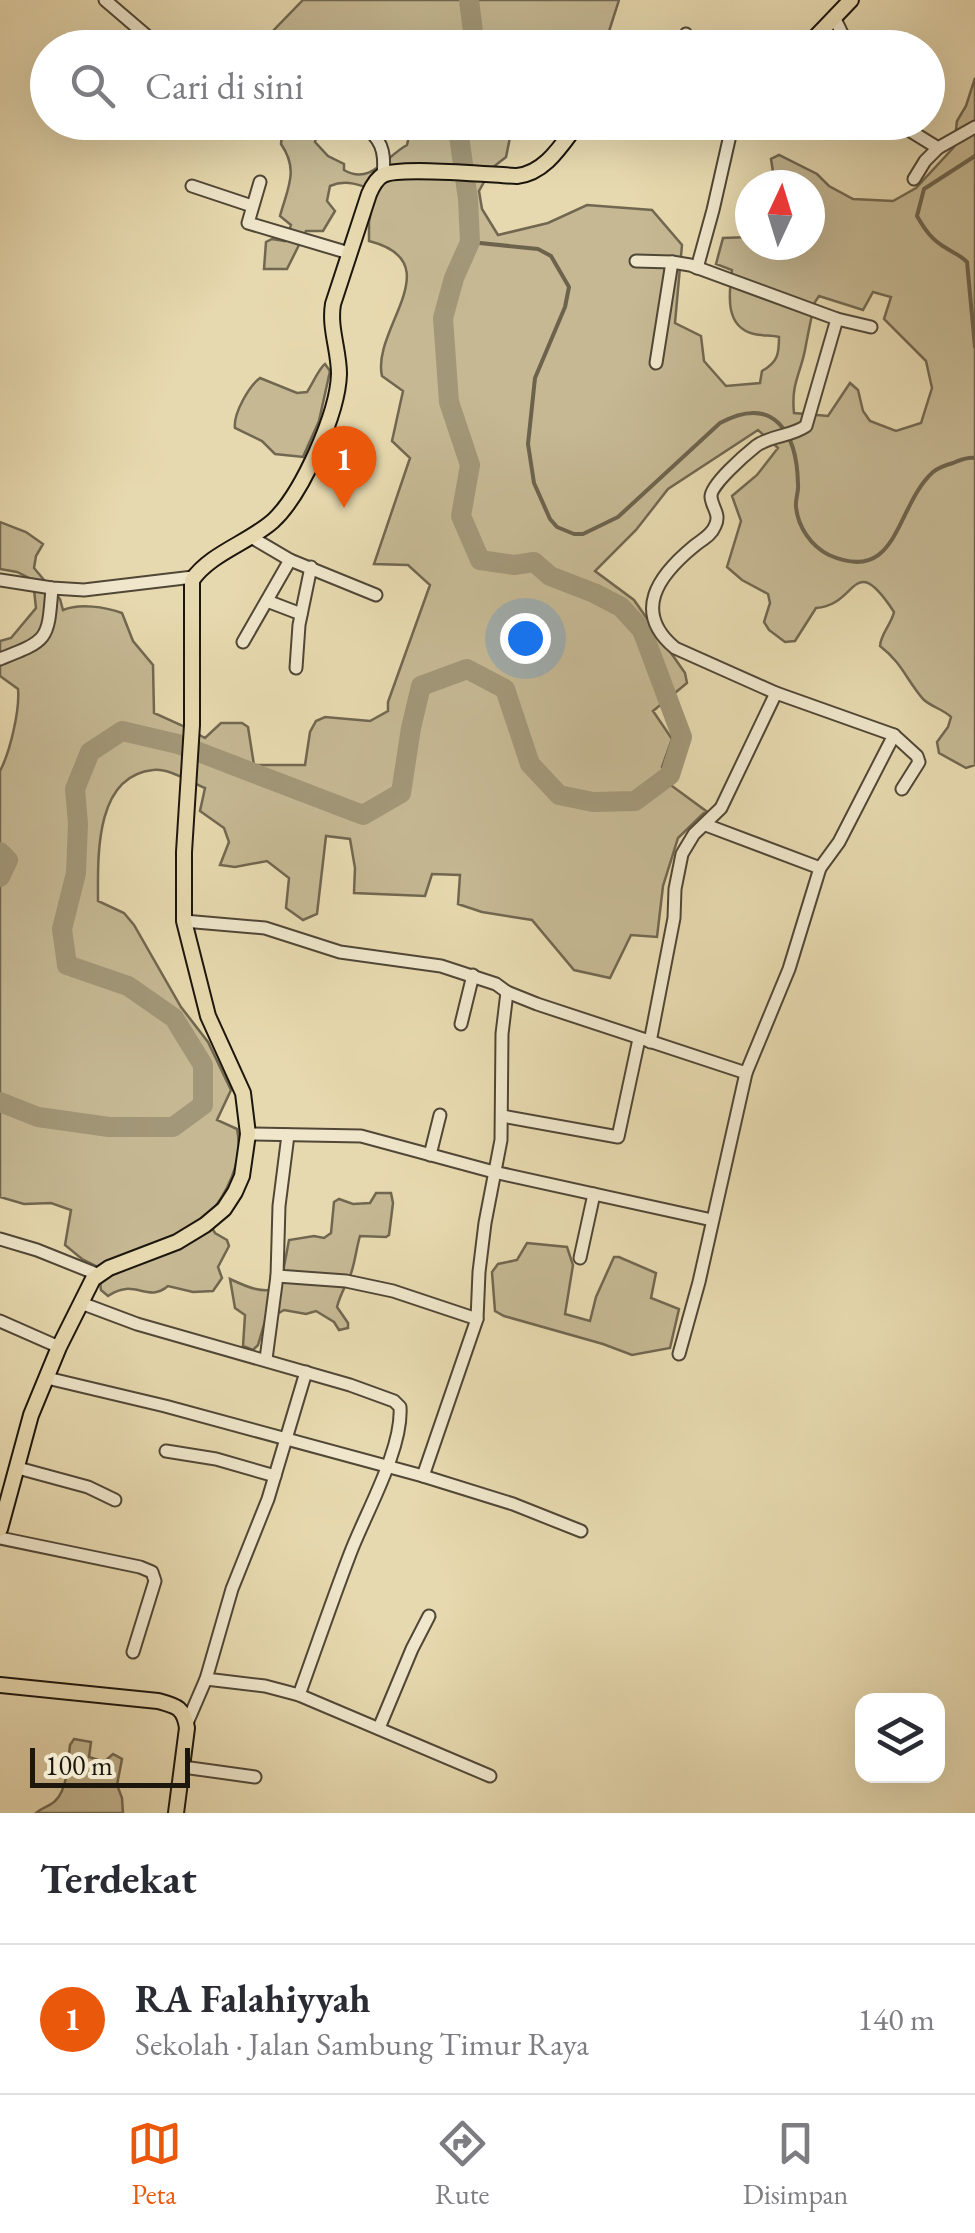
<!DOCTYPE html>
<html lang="id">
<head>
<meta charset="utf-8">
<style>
  :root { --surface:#fff; --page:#f7f7f7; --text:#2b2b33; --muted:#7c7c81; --line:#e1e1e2; --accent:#ea580c }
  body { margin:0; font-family:"EB Garamond",serif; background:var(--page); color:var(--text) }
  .controls { position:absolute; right:30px; bottom:30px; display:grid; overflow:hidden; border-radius:20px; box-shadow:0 10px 40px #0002 }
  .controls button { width:90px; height:90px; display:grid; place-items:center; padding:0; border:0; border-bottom:2px solid var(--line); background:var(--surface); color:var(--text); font:50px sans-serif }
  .compass { position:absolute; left:735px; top:170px; width:90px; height:90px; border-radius:50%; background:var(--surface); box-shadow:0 10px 40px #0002; rotate:4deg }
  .scale { position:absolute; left:30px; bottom:25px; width:160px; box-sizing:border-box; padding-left:10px; border:5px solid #1d160d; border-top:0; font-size:28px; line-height:35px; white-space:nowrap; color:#1d160d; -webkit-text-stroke:8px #efe6cb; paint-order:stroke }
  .you { position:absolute; left:525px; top:638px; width:35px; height:35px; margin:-25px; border:8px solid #fff; border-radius:50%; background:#1a73e8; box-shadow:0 0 0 15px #1a73e833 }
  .badge { display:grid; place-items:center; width:65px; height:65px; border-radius:50%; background:var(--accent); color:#fff; font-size:32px; font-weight:700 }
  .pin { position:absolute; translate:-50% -82px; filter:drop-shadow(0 2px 5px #0008) }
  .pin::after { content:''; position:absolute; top:52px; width:35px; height:30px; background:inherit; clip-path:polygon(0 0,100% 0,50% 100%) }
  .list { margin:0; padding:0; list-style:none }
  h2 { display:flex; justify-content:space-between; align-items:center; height:130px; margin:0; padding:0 40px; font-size:42px }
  h2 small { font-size:32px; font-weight:400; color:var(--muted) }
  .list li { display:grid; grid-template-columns:65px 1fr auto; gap:30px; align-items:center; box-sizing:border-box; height:150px; padding:0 40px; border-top:2px solid var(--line) }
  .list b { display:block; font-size:38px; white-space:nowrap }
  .list p { margin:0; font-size:32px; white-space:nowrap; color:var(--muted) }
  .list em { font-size:32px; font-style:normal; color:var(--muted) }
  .icon { flex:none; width:55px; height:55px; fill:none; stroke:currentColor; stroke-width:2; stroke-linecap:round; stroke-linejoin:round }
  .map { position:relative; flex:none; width:975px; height:1813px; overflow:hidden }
  .search { position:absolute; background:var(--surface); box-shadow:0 10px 40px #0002; left:30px; right:30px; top:30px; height:110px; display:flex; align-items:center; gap:25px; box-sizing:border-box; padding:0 35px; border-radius:55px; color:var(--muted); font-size:38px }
  .sheet { height:280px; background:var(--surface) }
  nav { display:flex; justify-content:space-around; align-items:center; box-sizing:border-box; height:140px; border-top:2px solid var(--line); background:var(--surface); font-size:28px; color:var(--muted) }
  nav a { display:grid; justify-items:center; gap:5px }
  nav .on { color:var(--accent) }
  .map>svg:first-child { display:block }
  .green { fill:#c5b893; stroke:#716750; stroke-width:2.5; fill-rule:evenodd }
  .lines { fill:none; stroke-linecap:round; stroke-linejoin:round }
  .stream { stroke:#6d634d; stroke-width:4 }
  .river { stroke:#a29778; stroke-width:20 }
  .minor-casing { stroke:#504736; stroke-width:15 }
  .major-casing { stroke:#1d160d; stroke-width:18 }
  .minor { stroke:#efe6cb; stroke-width:11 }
  .major { stroke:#e7d9af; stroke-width:14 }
</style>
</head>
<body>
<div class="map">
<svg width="975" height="1813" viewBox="0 0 975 1813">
  <rect width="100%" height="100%" fill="#e7d9af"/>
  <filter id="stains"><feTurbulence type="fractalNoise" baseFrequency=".002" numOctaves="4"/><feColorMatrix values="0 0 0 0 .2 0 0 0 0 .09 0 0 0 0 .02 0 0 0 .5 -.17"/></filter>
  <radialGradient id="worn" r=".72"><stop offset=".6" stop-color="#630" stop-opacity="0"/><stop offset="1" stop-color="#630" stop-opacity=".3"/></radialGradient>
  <g class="green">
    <path d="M303,0H619L604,47L391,48L388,42L379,39C364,52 337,50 318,42L307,47H261L268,36Z"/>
    <path d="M975,78V765L966,768L939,753L937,742L948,727L951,717C943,709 931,707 923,699C906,679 902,663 880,646C881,633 891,625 894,612C852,548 858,606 816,608L795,641L785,642L769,630L764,622L770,603L768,594L742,580L727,567L741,521L732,496L757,475L778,448L758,430L668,489L636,530L595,571L634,600L685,673L687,683L653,711L672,739L662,767L672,786L706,811L678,838L663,886L657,937L631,935L610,978L574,970L532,920L482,912L458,904L460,875L432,874L425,896L354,893L355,868L350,839L326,836L317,914L303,920L286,908L289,878L267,861L235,867L220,865L229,842L224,828L200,811L205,788C190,782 169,768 153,770C94,776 98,858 98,901L124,913L134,925L181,1007L208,1042L231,1090L217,1120L237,1129C244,1160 227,1195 206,1218L215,1233L227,1240L229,1246L218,1267L222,1278L213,1291L193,1292L168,1286C147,1304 135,1277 108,1296L101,1290L98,1267L82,1259L65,1245L71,1210L51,1203L24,1204L0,1197V771C10,752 20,710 18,689L0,676V641L11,638L36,608L33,580L17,572L0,569V522L26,532L43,544L36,556L34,568L60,599L63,610C80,603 105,607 122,613L133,641L153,665L154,713L181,725L205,738L221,723H242L248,727L254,765H305L310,732L316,721L325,717L370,721L388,711V702L430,585L408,565L374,564L410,458L392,441L403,391L382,376C371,329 452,262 369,241V222L375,191C361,185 346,179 330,186L327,201L335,211L323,231H306L287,269H264L266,242L272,239L285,241L291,225L280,216C288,187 299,170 281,144L282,135L292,137L298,131L302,123H318L320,126L315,142L328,156L344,164V170C371,186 386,156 407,145L412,123H513L506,157L492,168L479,191L482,209L498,235L548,223L587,205L652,210L682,245L675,323L701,336L704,361L726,386L760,383L762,371C778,362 779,354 779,337C772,335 762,336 754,334C724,327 729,293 732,270L716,264L723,238L750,237V245H810V185H775L771,159L779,155L817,174L829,186L853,199L893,201L916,188L954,147L957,121L966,106ZM873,292L891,297L884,319L926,361L932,388L921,423L896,431L870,421L863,411L858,390L850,383L828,416L794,413C791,384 800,375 805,350C808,334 811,318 815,302L819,296L863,310Z"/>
    <path d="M325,364L330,371L319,421L303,457L275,454L262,441L235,428C233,414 249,386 260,378L297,393L307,392C312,385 319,368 325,364Z"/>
    <path d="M376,1193H391L393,1203L389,1235L386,1237L360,1236C356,1249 355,1264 350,1276C345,1287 340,1295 337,1307L348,1323V1328L339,1330L334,1322L316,1311L306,1314L284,1310L265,1321L258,1345L253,1350L243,1346L245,1315L235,1308L230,1279C247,1287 262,1294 280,1288L289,1240L314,1236L324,1238L331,1233L334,1202L339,1199L353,1204L370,1203Z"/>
    <path d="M527,1243L567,1247L573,1265L565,1314L590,1321L596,1297L614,1257H619L656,1273L651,1298L679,1309L670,1348L632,1355L603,1344L504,1316L495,1311L492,1272L498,1264L517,1260Z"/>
    <path d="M74,1739L91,1742L89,1757L104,1762L113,1754L122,1759L117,1785L122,1798L123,1813H36C43,1807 51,1806 56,1800C68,1788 68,1760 70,1745Z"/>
  </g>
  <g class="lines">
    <g class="stream">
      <path d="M975,156L924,189L917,216C925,230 932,240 946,248C954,253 960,255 967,262L975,347"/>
      <path d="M470,242L538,249L551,256L569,287L565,307L535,378L528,444L534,483L550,519L557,527L574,534H583L618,517L720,423C774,394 797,433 798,484C799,492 795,499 796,507C798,527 811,546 829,555C899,586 895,506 933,472C939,467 946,465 953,463C961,460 966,457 975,458"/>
    </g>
    <g class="river">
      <path d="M469,0L475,48"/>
      <path d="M0,852L8,860L0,877"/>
      <path d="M0,1102L38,1117L109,1127H173L203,1105V1065L174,1018L128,986L67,965L62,929L76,873L78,824L75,789L90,752L122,731L178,744L363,815L401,793L411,728L421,686L467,669L505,689L530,764L559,795L593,802L635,801L670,775L682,737L642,630L621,607L594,593L550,576L534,562L514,565L480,560L461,516L470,465L449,402L443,318L454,278L470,242L468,199L457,122"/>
    </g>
    <defs>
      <g id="minor">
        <path d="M105,0L161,48"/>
        <path d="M834,17L849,48"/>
        <path d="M676,48L686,34"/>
        <path d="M360,122C381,139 386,150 383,175"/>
        <path d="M896,122L938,148"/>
        <path d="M914,179L925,161L938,148L975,127"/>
        <path d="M260,182L248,223L349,253"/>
        <path d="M192,186L252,206"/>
        <path d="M636,261L672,262L690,265L837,319L871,327"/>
        <path d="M697,268L713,210L733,122"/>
        <path d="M656,363L672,262"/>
        <path d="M290,560L376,595"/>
        <path d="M0,580L52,588L84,590L193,577"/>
        <path d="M267,601L301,614"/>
        <path d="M243,642L290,560L251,537"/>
        <path d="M0,659C49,640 48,640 52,588"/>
        <path d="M296,668L299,625L311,567"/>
        <path d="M776,693L894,735L917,756L919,762L902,789"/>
        <path d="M706,825L820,868"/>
        <path d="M184,921L265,928L340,952L441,966L496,984L507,992L537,1004L746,1073"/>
        <path d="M461,1024L473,975"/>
        <path d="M650,1042L674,918L675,889L682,854L694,834L721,808L776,693L675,648C632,612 658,576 693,547C701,540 711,536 715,526C721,514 712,508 711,497C710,485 746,454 756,446C771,435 790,437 806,426L837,319"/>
        <path d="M502,1116L618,1137L639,1039"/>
        <path d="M248,1134L361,1136L494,1172L712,1220"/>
        <path d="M288,1135L279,1206L277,1276L346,1281L393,1291L477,1319"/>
        <path d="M430,1155L440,1115"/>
        <path d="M0,1239L37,1250L97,1274"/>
        <path d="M580,1258L594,1194"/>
        <path d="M81,1303L137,1324L350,1385L394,1401L400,1407C403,1449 365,1514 350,1554C332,1601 316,1648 299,1695"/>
        <path d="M0,1321L59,1347"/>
        <path d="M679,1354L699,1282L746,1073L789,969L820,868L839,842L894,735"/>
        <path d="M266,1359L277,1276"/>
        <path d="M306,1372L268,1499L232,1589L206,1679L265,1686L299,1695L490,1776"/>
        <path d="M47,1378L165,1406L423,1476L477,1319L479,1272L485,1223L501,1140L502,1034L507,992"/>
        <path d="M166,1451L216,1459L275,1476"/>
        <path d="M18,1468L88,1487L115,1500"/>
        <path d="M423,1476L513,1504L581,1531"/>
        <path d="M0,1538L140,1567L152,1572L155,1581L133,1652"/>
        <path d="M187,1723L206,1679"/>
        <path d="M379,1728L412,1649L429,1616"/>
        <path d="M183,1767L255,1777"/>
      </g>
      <g id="major">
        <path d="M805,48L851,0"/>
        <path d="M0,1529L31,1415L59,1347L93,1279L109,1268L177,1242L205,1225L224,1209L235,1192L242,1176L248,1134L243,1093L208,1016L184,921V852L192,725V580C211,553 248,543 273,521C302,494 338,413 339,374C339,350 329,328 333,304L369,194C372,187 376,179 383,175C400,166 492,175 517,176C546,173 562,144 579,122"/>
        <path d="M0,1685L158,1701C176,1706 184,1707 187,1728L176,1813"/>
      </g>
    </defs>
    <use href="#minor" class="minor-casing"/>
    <use href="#major" class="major-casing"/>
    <use href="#minor" class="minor"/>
    <use href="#major" class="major"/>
  </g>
  <rect width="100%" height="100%" filter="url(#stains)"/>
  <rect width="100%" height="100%" fill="url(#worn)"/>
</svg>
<div class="controls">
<button><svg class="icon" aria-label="layers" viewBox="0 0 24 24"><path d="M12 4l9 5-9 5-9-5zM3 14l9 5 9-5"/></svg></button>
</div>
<svg class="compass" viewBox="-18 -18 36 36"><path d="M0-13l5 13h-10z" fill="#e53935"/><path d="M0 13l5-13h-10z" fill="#7c7c81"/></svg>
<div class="scale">100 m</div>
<div class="you"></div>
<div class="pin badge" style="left:344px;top:508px">1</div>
<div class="search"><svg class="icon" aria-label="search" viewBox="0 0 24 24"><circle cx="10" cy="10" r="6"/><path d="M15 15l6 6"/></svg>Cari di sini</div>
</div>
<section class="sheet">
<h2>Terdekat<small></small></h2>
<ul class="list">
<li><span class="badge">1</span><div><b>RA Falahiyyah</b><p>Sekolah · Jalan Sambung Timur Raya</p></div><em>140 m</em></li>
</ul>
</section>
<nav>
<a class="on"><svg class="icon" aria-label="map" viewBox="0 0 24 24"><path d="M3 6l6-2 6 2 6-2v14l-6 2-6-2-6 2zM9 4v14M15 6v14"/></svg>Peta</a>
<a><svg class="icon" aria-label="directions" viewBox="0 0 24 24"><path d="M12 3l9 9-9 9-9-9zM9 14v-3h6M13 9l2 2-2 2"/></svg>Rute</a>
<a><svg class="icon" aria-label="saved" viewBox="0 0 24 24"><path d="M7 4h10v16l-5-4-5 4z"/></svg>Disimpan</a>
</nav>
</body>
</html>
